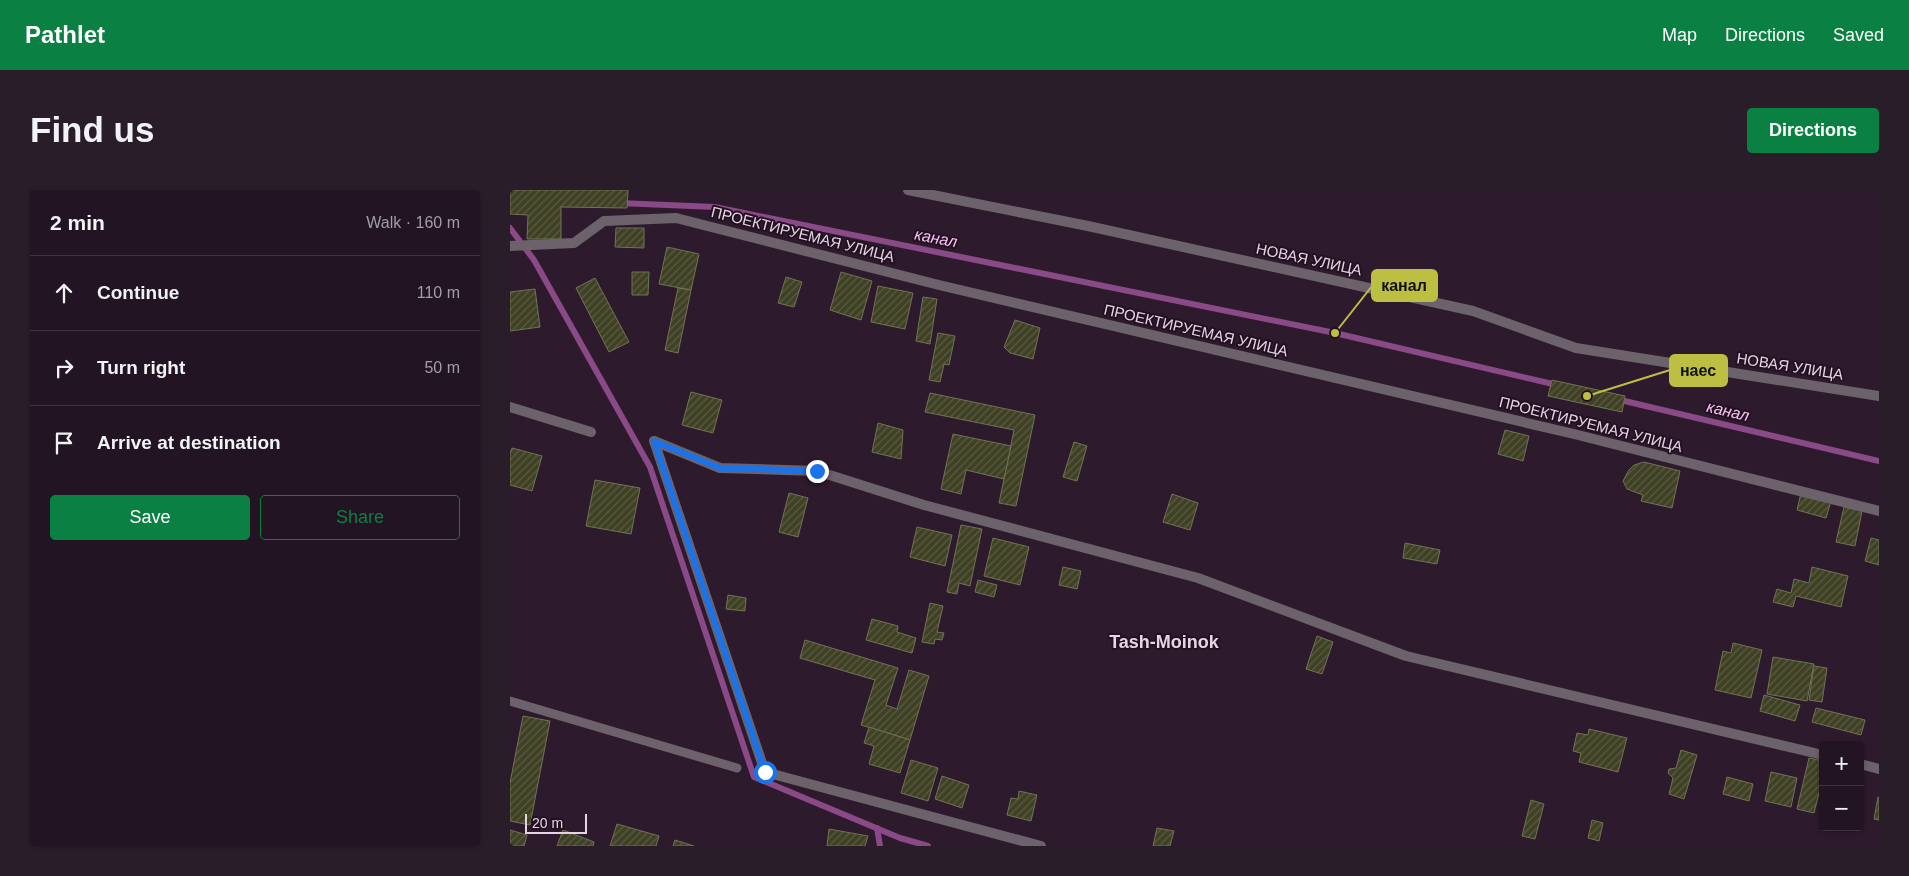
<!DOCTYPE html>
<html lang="en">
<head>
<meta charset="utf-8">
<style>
  :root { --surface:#221422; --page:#2a1d2a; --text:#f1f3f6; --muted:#a29ea5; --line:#3f3340; --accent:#0b8043 }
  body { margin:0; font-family:Helvetica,sans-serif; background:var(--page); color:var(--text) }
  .controls { position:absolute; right:15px; bottom:15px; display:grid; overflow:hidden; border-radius:5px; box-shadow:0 1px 4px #0004 }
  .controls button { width:45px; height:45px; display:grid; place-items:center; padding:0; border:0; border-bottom:1px solid var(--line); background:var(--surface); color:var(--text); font:25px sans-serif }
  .scale { position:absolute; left:15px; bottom:12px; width:62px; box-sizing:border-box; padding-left:5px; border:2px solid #e3d5e2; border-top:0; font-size:14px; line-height:18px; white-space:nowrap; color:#e3d5e2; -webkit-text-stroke:4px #241023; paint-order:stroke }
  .stop { position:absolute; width:15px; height:15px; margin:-11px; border:4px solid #1a73e8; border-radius:50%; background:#fff }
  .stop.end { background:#1a73e8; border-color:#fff; box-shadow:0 1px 5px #0008 }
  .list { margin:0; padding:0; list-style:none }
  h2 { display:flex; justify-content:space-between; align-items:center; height:65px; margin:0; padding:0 20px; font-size:21px }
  h2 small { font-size:16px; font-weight:400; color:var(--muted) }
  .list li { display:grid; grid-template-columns:32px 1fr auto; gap:15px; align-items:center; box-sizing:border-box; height:75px; padding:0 20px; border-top:1px solid var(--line) }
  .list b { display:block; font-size:19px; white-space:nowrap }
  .list em { font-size:16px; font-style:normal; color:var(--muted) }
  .actions { display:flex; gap:10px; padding:15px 20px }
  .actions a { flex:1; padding:11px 0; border:1px solid var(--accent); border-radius:5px; text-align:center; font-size:18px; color:var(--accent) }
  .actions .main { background:var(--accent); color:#fff }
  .icon { flex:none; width:28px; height:28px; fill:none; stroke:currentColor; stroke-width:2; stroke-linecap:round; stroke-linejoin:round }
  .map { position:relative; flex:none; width:1369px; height:656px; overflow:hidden; border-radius:5px }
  header { display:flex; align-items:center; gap:30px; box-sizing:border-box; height:70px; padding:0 25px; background:var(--accent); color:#fff }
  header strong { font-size:24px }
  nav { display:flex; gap:28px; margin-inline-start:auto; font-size:18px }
  .intro { display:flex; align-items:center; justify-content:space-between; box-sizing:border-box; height:120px; padding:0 30px }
  h1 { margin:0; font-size:35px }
  .button { padding:12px 22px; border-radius:5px; background:var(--accent); color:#fff; font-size:18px; font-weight:700 }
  main { display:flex; gap:30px; padding:0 30px }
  aside { flex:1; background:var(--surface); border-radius:5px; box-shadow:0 1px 4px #0004 }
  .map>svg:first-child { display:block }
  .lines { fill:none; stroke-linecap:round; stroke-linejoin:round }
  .stream { stroke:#8a4987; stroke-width:6 }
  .building { fill:url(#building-hatch); stroke:#717354 }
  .lane { stroke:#6c626b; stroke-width:9 }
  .street { stroke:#6c626b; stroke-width:10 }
  .route { stroke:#1a73e8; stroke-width:6 }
  .labels { text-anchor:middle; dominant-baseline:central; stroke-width:4; stroke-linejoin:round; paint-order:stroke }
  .street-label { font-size:15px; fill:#e3d5e2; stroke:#241023 }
  .water-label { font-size:16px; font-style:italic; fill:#f9c2f5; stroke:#241023 }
  .quarter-label { font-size:18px; font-weight:bold; fill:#e3d5e2; stroke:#241023 }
  .leader { fill:none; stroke:#bdbf43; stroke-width:2 }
  .callout-dot { fill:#bdbf43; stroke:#241023; stroke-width:2 }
  .callout { fill:#bdbf43; stroke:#bdbf43; stroke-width:2 }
  .callout-label { font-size:16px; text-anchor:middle; font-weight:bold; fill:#111 }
</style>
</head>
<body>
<header>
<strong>Pathlet</strong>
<nav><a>Map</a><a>Directions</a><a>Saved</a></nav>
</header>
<div class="intro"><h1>Find us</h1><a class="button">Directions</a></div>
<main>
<aside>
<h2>2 min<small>Walk · 160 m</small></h2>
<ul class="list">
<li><svg class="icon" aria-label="ahead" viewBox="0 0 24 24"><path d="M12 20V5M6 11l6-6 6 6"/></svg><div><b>Continue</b></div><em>110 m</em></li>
<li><svg class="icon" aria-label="right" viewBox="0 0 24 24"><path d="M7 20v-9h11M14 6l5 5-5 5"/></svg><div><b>Turn right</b></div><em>50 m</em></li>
<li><svg class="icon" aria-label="arrive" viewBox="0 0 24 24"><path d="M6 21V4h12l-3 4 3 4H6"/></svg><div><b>Arrive at destination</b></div></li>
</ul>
<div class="actions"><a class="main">Save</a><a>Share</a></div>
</aside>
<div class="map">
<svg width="1369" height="656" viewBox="0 0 1369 656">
  <defs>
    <pattern id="building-hatch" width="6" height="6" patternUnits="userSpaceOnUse" patternTransform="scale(1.25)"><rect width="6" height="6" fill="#3f4124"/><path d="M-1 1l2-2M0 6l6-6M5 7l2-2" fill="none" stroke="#5b5c44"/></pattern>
  </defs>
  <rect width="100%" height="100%" fill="#2e1a2d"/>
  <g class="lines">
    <g class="stream">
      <path d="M109,13L205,17L825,143L1047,195"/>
      <path d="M0,38L24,70L140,277L244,587L390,648L418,656"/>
      <path d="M1106,209L1369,271"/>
      <path d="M367,638L370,656"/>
    </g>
  </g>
  <g class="building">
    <path d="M0,0H118L117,18L51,17V49H17L18,25L0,24Z"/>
    <path d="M106,38H134V58L105,57Z"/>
    <path d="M157,57L189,64L181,100L149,94Z"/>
    <path d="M122,82H139L138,105H122Z"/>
    <path d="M331,82L362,91L351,130L320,120Z"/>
    <path d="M276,87L292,92L284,117L268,113Z"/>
    <path d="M85,88L119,152L99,162L66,98Z"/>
    <path d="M368,96L403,103L395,139L361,132Z"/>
    <path d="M168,98L181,100L168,163L155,160Z"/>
    <path d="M25,99L30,137L0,141V102Z"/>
    <path d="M413,107L427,109L420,154L406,151Z"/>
    <path d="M505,130L530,138L523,169L500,163L494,157Z"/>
    <path d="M428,143L445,146L439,175L434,174L430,192L419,190Z"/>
    <path d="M1042,190L1115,206L1112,222L1038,206Z"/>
    <path d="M181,202L212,210L203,243L172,235Z"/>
    <path d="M420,203L525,225L506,316L489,313L504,240L415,222Z"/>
    <path d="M368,233L393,240L391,269L362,262Z"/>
    <path d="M995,240L1019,246L1013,271L988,264Z"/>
    <path d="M443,244L501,256L494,289L456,280L451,304L431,299Z"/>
    <path d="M564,252L577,256L567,291L553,287Z"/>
    <path d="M2,258L32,266L22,301L0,295V264Z"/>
    <path d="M1134,272L1170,281L1162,318L1131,311L1133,305L1117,299L1113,291L1119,280L1124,275Z"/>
    <path d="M85,290L130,298L121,344L76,336Z"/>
    <path d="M279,303L298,308L288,347L269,342Z"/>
    <path d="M1291,303L1321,311L1316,328L1287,320Z"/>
    <path d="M662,304L688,313L680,340L653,332Z"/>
    <path d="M1334,317L1352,321L1345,356L1326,352Z"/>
    <path d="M451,335L472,339L460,396L449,393L447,404L437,402Z"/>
    <path d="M407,337L442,345L435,376L400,367Z"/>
    <path d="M483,348L519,357L510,395L474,386Z"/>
    <path d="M1361,348L1369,350V375L1355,371Z"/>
    <path d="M895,353L930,360L927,374L893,368Z"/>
    <path d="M553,377L571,381L567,399L549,395Z"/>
    <path d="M1302,377L1338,386L1331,417L1286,406L1283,417L1263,412L1267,399L1281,403L1284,389L1299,393Z"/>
    <path d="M468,390L487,395L484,407L465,402Z"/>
    <path d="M218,405L236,408L235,421L216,419Z"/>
    <path d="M420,413L433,416L427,442L434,443L432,450L425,449L424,454L412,452Z"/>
    <path d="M362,429L388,436L387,442L406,448L402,463L356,450Z"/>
    <path d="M807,446L823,452L812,484L796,479Z"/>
    <path d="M295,450L388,478L376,515L387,519L399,480L419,486L400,550L351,535L365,490L290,468Z"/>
    <path d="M1223,453L1252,460L1241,508L1205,500L1213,461L1221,463Z"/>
    <path d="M1263,467L1304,474L1297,511L1257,504Z"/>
    <path d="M1304,476L1317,478L1312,512L1299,510Z"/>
    <path d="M1254,505L1290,515L1285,531L1250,521Z"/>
    <path d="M1306,518L1355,530L1351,545L1302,532Z"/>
    <path d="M13,526L40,531L20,635L0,631V593Z"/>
    <path d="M359,537L400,550L390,583L359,574L364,556L354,553Z"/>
    <path d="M1079,539L1117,548L1108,582L1069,572L1071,563L1063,561L1067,543L1078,545Z"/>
    <path d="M1171,560L1187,565L1174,609L1159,604L1163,588L1158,583L1159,579L1166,578Z"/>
    <path d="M1299,568L1313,571V587L1304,623L1287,619Z"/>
    <path d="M401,570L428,578L418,611L391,603Z"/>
    <path d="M1261,582L1287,588L1281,617L1255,611Z"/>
    <path d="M432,586L459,595L452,618L425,609Z"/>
    <path d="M1217,587L1243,594L1239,611L1213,604Z"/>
    <path d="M509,601L527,605L521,631L497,625L501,608L508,609Z"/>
    <path d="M1368,607H1369V630L1364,629Z"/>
    <path d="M1021,610L1034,614L1025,649L1012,646Z"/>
    <path d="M1082,630L1093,633L1089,651L1078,648Z"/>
    <path d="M107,634L149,646L146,656H100Z"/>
    <path d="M647,638L664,641L660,656H643Z"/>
    <path d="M319,639L358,646L355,656H317Z"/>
    <path d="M0,640L17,645L14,656H0Z"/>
    <path d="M53,640L84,652L83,656H47Z"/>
    <path d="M165,650L184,656H163Z"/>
  </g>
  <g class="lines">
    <path class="lane" d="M0,511L227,578"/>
    <g class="street">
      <path d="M398,0L578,36L963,121L1066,158L1369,206"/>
      <path d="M0,56L64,53L94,31L166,28L429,95L1064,244L1369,321"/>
      <path d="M0,217L81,242"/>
      <path d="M144,251L210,278L307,281L414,315L688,388L896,466L1313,565"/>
      <path d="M144,251L255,582L531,656"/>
      <path d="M1350,574L1369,579"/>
    </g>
  </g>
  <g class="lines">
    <path class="route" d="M255,582L144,251L210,278L307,281"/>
  </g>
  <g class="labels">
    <g class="street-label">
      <text transform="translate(293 44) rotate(14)">ПРОЕКТИРУЕМАЯ УЛИЦА</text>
      <text transform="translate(799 69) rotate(12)">НОВАЯ УЛИЦА</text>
      <text transform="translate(686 140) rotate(13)">ПРОЕКТИРУЕМАЯ УЛИЦА</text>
      <text transform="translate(1280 176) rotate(9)">НОВАЯ УЛИЦА</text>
      <text transform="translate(1081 234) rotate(14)">ПРОЕКТИРУЕМАЯ УЛИЦА</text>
    </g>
    <g class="water-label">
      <text transform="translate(426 48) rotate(11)">канал</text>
      <text transform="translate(1218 221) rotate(13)">канал</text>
    </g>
    <g class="quarter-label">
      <text x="654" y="452">Tash-Moinok</text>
    </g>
  </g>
  <path class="leader" d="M825 143L862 96M1077 206L1160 180"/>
  <g class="callout-dot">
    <circle cx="825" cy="143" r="5"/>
    <circle cx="1077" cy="206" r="5"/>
  </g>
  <g class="callout">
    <rect x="862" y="80" width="65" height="31" rx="5"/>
    <rect x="1160" y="165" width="57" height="31" rx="5"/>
  </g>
  <g class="callout-label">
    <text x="894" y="101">канал</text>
    <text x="1188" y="186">наес</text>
  </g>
</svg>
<div class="controls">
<button>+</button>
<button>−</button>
</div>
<div class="scale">20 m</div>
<div class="stop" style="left:255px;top:582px"></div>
<div class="stop end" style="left:307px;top:281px"></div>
</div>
</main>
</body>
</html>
